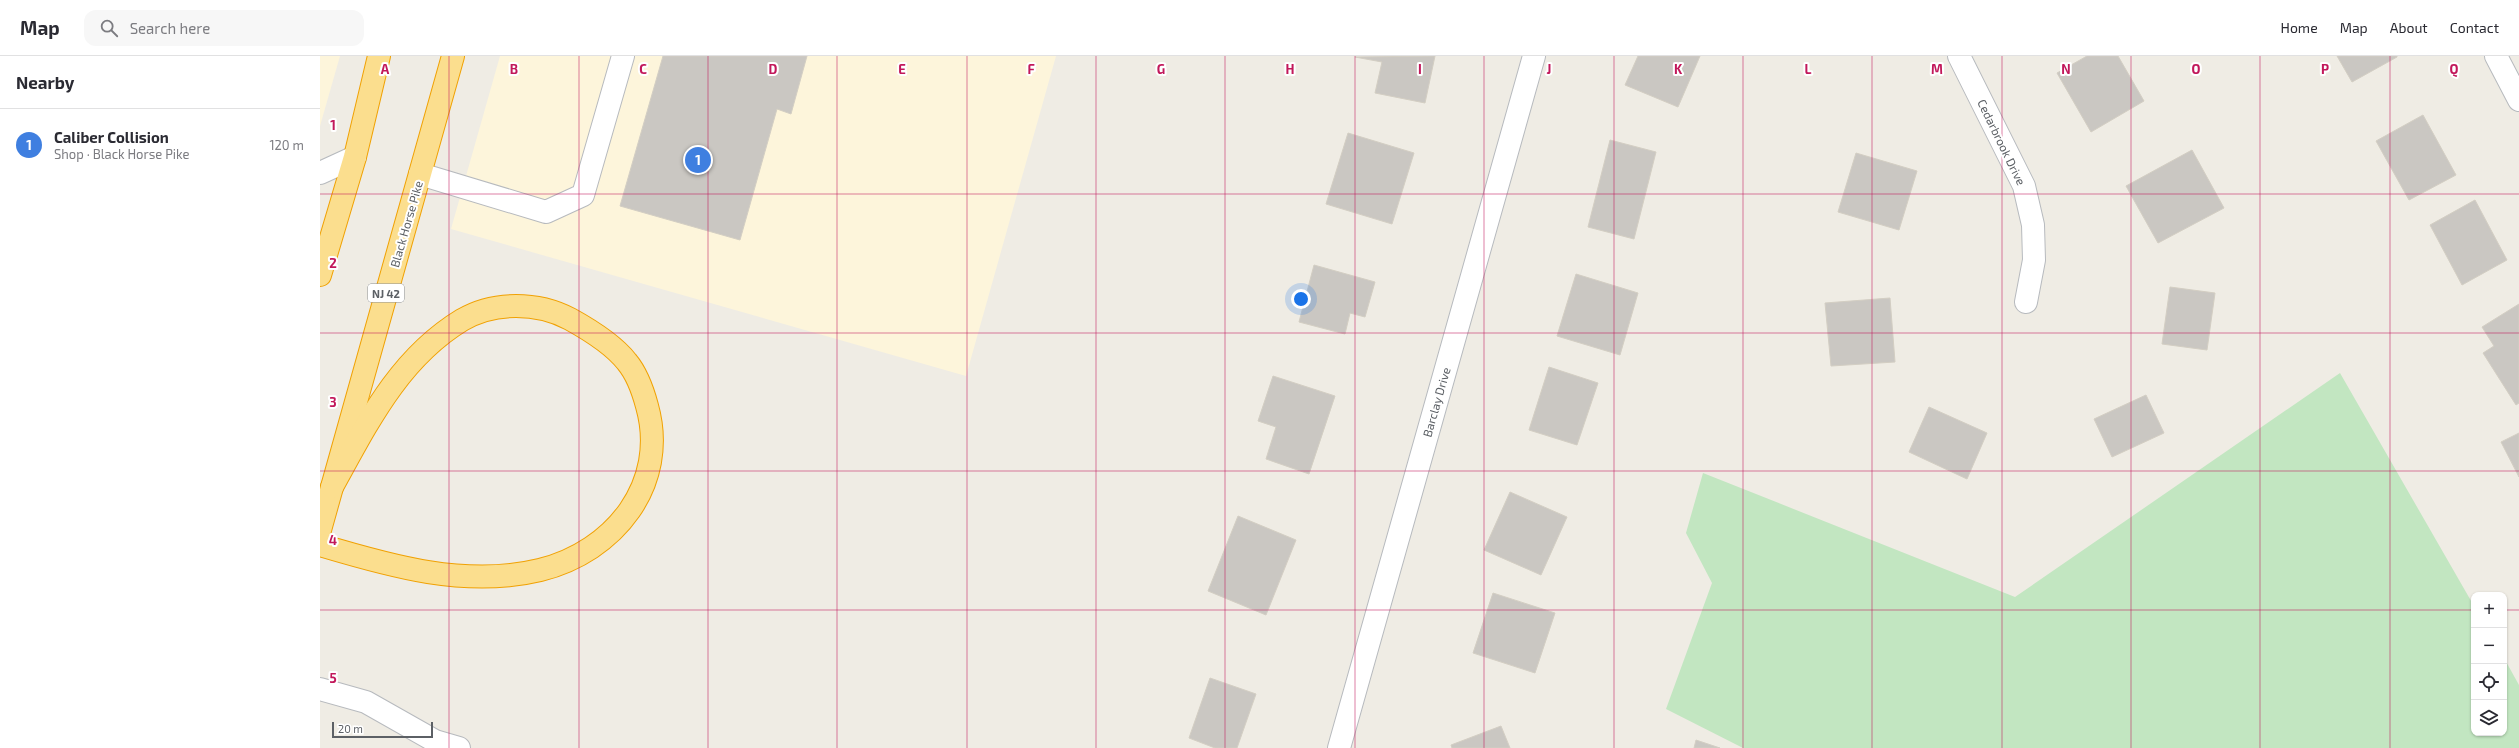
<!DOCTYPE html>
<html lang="en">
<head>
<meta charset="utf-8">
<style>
  :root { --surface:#fff; --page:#f7f7f7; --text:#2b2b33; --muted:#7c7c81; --line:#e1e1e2; --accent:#d93025 }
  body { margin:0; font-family:"Exo 2",sans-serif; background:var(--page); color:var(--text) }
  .controls { position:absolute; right:12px; bottom:12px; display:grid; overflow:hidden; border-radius:8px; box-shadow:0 1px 3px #0004 }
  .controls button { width:36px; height:36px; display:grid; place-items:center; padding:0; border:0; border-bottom:1px solid var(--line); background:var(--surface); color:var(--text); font:20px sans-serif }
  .scale { position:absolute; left:12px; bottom:10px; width:101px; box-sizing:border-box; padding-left:4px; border:2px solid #5c6065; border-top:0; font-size:11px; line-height:14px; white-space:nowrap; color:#5c6065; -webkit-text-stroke:3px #fff; paint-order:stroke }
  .you { position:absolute; left:981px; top:243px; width:14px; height:14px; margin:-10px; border:3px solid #fff; border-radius:50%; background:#1a73e8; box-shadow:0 0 0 6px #1a73e833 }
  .badge { display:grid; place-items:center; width:26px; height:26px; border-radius:50%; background:var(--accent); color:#fff; font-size:13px; font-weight:700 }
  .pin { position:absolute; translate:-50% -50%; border:2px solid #fff; box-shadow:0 1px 4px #0006 }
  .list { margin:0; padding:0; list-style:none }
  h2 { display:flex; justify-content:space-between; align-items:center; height:52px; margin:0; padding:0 16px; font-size:17px }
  h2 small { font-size:13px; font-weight:400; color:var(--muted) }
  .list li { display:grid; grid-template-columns:26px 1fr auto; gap:12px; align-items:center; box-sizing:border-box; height:72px; padding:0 16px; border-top:1px solid var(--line) }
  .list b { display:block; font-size:15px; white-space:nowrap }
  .list p { margin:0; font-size:13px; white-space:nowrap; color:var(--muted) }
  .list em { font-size:13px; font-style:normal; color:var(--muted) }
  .icon { flex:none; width:22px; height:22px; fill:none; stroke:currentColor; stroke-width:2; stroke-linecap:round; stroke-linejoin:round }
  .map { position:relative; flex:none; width:2199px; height:692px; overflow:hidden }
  header { display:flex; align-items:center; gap:24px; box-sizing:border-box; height:56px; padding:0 20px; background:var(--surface); border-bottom:1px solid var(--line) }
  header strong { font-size:19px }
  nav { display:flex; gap:22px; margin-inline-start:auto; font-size:14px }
  .search { width:280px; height:36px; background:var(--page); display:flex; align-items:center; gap:10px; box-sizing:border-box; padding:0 14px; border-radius:12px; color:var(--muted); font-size:15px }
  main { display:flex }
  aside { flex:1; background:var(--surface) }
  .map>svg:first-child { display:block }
  .commercial { fill:#fdf5db }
  .green { fill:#c2e6c1 }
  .building { fill:#cac7c2; stroke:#d3cec3 }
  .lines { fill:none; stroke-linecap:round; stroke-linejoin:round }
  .minor-casing { stroke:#b7babe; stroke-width:24 }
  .highway-casing { stroke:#f0a103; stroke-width:24 }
  .minor { stroke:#fff; stroke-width:22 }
  .highway { stroke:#fbde8e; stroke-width:22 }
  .grid { fill:none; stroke:#c2185b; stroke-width:1; stroke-opacity:0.55 }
  .labels { text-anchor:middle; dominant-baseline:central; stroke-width:4; stroke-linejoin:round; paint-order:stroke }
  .shield { fill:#fff; stroke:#8d9093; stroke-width:1 }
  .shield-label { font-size:11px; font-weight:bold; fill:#5c6065 }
  .street-label { font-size:12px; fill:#5c6065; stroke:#fff }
  .grid-label { font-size:13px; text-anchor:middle; font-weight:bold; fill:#c2185b; stroke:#fff; stroke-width:4; stroke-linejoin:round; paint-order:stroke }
</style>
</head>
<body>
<header>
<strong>Map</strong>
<div class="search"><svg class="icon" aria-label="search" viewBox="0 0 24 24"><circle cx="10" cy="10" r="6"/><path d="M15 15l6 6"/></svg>Search here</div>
<nav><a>Home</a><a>Map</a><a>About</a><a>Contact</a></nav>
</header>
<main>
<aside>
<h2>Nearby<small></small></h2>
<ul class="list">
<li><span class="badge" style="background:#3f7fe0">1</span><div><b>Caliber Collision</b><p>Shop · Black Horse Pike</p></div><em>120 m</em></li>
</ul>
</aside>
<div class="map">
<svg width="2199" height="692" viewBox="0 0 2199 692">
  <rect width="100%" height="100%" fill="#efece4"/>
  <g class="commercial">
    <path d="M0,0H20L0,70Z"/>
    <path d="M180,0H736L646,320L131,173Z"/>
  </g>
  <path class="green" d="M2020,317L2154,550V677H2184V602L2199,629V692H1423L1346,653L1392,527L1366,477L1383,417L1695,541Z"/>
  <g class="building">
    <path d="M343,0H487L471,58L457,53L420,184L300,150Z"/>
    <path d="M1115,0L1105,47L1055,37L1062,6L1035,1Z"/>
    <path d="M1318,0H1380L1358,51L1305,29Z"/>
    <path d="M1767,0H1798L1824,45L1771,76L1737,17Z"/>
    <path d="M2017,0H2077V1L2032,26Z"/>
    <path d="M2103,59L2136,119L2089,144L2056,85Z"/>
    <path d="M1028,77L1094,97L1072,168L1006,148Z"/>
    <path d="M1290,84L1336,96L1314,183L1268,171Z"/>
    <path d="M1872,94L1904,152L1838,187L1806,130Z"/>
    <path d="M1536,97L1597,115L1579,174L1518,156Z"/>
    <path d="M2155,144L2187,204L2142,229L2110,169Z"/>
    <path d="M994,209L1055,226L1045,261L1030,257L1025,278L979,266Z"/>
    <path d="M1256,218L1318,237L1300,299L1237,280Z"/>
    <path d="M1850,231L1895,237L1887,294L1842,288Z"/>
    <path d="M1570,242L1575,306L1511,310L1505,247Z"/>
    <path d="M2199,248V347L2196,349L2163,297L2174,290L2162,271Z"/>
    <path d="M1229,311L1278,327L1257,389L1209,374Z"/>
    <path d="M953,320L1015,340L989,418L946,403L956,371L938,365Z"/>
    <path d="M1826,339L1844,377L1792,401L1774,363Z"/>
    <path d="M1609,351L1667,377L1647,423L1589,396Z"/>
    <path d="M2199,377V421L2181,386Z"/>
    <path d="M1190,436L1247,461L1221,519L1164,494Z"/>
    <path d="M918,460L976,484L946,559L888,535Z"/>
    <path d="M1173,537L1235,557L1215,617L1153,597Z"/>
    <path d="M890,622L936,638L917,692H895L869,682Z"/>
    <path d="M1181,670L1190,692H1132L1131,689Z"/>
    <path d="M1376,684L1400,692H1374Z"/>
  </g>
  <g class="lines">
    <defs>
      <g id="minor">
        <path d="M1639,0L1704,130L1713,169L1714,204L1706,246"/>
        <path d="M2176,0L2199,44"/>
        <path d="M0,117L35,101"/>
        <path d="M100,118L226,156L263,139L303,0"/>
        <path d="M0,633L46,646L115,685L139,692"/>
        <path d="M1019,692L1214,0"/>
      </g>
      <g id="highway">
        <path d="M0,219L35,101L59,0"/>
        <path d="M0,474L133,0"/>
        <path d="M0,489C70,510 146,532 220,514C294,496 349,428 327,350C323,335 317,318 307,306C293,288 270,274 250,263C218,246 174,245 142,264C78,303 47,368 12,431"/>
      </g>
    </defs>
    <use href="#minor" class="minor-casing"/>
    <use href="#highway" class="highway-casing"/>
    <use href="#minor" class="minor"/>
    <use href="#highway" class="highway"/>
  </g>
  <path class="grid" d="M129,0V692M259,0V692M388,0V692M517,0V692M647,0V692M776,0V692M905,0V692M1035,0V692M1164,0V692M1294,0V692M1423,0V692M1552,0V692M1682,0V692M1811,0V692M1940,0V692M2070,0V692M0,138H2199M0,277H2199M0,415H2199M0,554H2154M2184,554H2199"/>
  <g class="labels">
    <rect class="shield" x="48" y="228" width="36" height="18" rx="3"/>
    <g class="shield-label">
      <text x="66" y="237">NJ 42</text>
    </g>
    <g class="street-label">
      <text transform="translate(1682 86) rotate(64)">Cedarbrook Drive</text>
      <text transform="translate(86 168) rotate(-74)">Black Horse Pike</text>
      <text transform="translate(1116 346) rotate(-74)">Barclay Drive</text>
    </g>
  </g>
  <g class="grid-label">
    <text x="65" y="18">A</text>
    <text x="194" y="18">B</text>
    <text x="323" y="18">C</text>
    <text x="453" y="18">D</text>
    <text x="582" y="18">E</text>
    <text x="711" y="18">F</text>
    <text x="841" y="18">G</text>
    <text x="970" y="18">H</text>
    <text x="1100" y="18">I</text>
    <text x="1229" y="18">J</text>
    <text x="1358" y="18">K</text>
    <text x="1488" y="18">L</text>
    <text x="1617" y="18">M</text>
    <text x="1746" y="18">N</text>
    <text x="1876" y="18">O</text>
    <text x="2005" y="18">P</text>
    <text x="2134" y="18">Q</text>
    <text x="13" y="74">1</text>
    <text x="13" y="212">2</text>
    <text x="13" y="351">3</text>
    <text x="13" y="489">4</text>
    <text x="13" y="627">5</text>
  </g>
</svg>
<div class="controls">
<button>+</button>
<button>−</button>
<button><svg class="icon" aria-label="locate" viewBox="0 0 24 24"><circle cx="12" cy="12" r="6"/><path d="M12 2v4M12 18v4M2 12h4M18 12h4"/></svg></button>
<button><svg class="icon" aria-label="layers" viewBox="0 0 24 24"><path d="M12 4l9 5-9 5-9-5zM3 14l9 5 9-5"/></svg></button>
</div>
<div class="scale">20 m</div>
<div class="you"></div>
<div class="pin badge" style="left:378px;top:104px;background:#3f7fe0">1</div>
</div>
</main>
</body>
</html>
